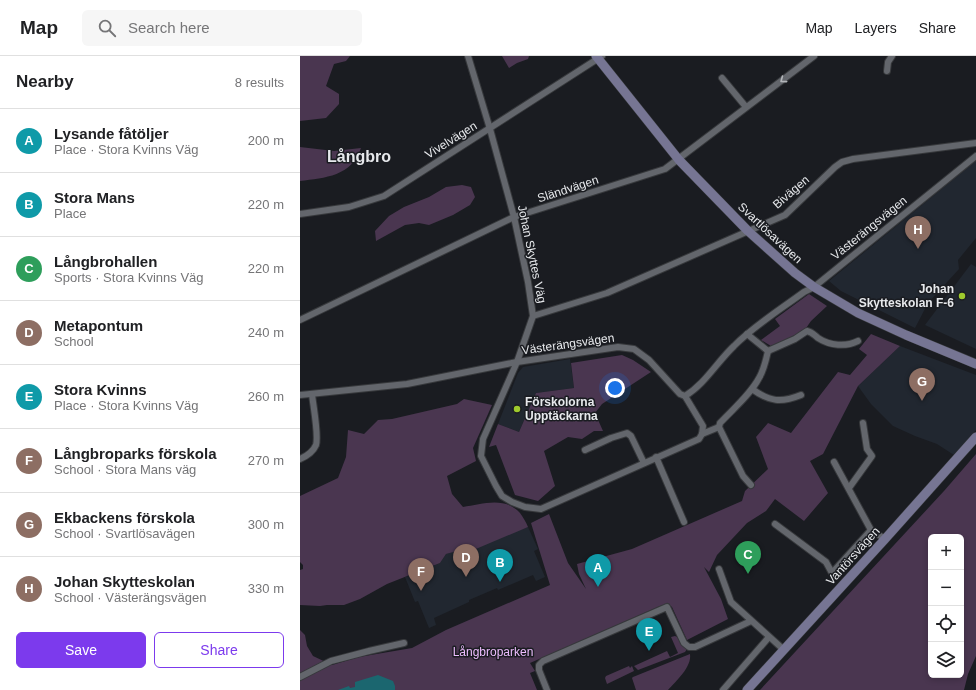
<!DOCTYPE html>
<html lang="en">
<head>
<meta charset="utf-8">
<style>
  :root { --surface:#fff; --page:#f6f6f6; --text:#202124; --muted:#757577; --line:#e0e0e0; --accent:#7c3aed }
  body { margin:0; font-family:Helvetica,sans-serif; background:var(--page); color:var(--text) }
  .controls { position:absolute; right:12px; bottom:12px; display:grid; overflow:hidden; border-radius:6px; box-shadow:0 2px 6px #0003 }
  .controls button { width:36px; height:36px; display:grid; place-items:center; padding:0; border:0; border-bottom:1px solid var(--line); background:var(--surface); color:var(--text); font:20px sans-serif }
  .you { position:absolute; left:315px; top:332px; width:14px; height:14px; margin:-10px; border:3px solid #fff; border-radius:50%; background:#1a73e8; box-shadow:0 0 0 6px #1a73e833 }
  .badge { display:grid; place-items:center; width:26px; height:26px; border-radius:50%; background:var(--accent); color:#fff; font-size:13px; font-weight:700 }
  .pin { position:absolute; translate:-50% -33px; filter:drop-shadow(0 1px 2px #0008) }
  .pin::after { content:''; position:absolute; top:21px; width:14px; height:12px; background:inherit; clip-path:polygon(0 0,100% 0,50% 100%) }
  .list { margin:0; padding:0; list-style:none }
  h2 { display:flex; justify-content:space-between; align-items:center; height:52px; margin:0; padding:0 16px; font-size:17px }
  h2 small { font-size:13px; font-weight:400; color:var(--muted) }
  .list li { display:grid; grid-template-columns:26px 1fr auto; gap:12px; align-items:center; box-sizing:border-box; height:64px; padding:0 16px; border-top:1px solid var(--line) }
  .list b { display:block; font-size:15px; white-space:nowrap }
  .list p { margin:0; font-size:13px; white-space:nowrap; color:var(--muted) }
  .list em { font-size:13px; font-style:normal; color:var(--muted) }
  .actions { display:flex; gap:8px; padding:12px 16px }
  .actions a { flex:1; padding:9px 0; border:1px solid var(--accent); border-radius:6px; text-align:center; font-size:14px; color:var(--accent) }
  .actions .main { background:var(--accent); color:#fff }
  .icon { flex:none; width:22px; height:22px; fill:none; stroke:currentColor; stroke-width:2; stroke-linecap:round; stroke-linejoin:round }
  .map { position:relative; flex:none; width:676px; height:634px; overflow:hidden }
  header { display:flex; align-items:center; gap:24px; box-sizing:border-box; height:56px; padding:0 20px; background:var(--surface); border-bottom:1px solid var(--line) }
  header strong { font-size:19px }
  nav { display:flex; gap:22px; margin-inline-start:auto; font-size:14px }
  .search { width:280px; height:36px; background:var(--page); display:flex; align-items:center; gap:10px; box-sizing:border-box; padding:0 14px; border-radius:6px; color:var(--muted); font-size:15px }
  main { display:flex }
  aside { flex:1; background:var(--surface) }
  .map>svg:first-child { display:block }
  .built { fill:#212730 }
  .green { fill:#4a3650; fill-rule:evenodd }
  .water { fill:#1b666f }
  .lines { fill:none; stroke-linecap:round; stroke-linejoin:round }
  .street-casing { stroke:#37393c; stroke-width:8 }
  .secondary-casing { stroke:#37393c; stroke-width:10 }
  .street { stroke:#63666c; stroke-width:6 }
  .secondary { stroke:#767593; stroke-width:9 }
  .oneway { stroke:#b2b5b9 }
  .poi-dot { fill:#9fca2d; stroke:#1a1c21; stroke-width:1.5 }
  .labels { text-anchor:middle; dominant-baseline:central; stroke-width:3; stroke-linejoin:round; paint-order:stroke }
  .street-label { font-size:12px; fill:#e7e9ec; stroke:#1a1c21 }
  .poi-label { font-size:12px; font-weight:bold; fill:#e7e9ec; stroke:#1a1c21; text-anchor:end }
  .park-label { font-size:12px; fill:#edbdfe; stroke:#1a1c21 }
  .district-label { font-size:16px; font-weight:bold; fill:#e7e9ec; stroke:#1a1c21 }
</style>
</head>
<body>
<header>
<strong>Map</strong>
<div class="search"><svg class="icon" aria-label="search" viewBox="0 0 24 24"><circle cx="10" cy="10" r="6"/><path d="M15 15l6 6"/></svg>Search here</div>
<nav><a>Map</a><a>Layers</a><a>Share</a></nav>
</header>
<main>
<aside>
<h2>Nearby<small>8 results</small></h2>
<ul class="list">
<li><span class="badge" style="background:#0f9aa8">A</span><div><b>Lysande fåtöljer</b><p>Place · Stora Kvinns Väg</p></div><em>200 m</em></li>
<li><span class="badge" style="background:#0f9aa8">B</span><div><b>Stora Mans</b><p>Place</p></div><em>220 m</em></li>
<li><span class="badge" style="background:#2e9e5b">C</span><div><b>Långbrohallen</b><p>Sports · Stora Kvinns Väg</p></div><em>220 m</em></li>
<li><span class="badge" style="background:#8d6e63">D</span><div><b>Metapontum</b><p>School</p></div><em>240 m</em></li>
<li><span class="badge" style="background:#0f9aa8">E</span><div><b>Stora Kvinns</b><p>Place · Stora Kvinns Väg</p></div><em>260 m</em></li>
<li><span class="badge" style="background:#8d6e63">F</span><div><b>Långbroparks förskola</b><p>School · Stora Mans väg</p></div><em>270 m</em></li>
<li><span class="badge" style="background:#8d6e63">G</span><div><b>Ekbackens förskola</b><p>School · Svartlösavägen</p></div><em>300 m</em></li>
<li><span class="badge" style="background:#8d6e63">H</span><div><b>Johan Skytteskolan</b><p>School · Västerängsvägen</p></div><em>330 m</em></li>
</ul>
<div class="actions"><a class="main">Save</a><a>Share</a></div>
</aside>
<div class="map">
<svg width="676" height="634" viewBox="0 0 676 634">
  <rect width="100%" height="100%" fill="#1a1c21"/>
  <g class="built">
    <path d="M676,105V182L658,204L659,213L628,247L615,272L541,235L529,225Z"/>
    <path d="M671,208L676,211V293L625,269Z"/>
    <path d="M600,290L676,319V374L654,399L637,388L615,380L593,370L571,348L558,330Z"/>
    <path d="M270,303L274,332L236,337L219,376L198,368L218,317L223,311Z"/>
    <path d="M228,471L238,493L234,495L245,521L236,525L233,519L198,534L197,532L169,544V546L134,562L136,569L129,572L118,545L115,546L105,521L140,507L146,498Z"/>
  </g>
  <g class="green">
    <path d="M0,0H50L46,5L34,8L26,30L39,38V48L26,62L0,65Z"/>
    <path d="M202,0H229L228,3L217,7L209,12Z"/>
    <path d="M0,91L34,95L61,92C52,120 25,122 0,125Z"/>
    <path d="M162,129L171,131L175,141L170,149L153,159L129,169L119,167L105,169L76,185L75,175L89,160L104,151L129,141L146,131Z"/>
    <path d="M509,238L527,250L511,265L504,275L471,290L461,284L480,270L475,263Z"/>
    <path d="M571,278L600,290L558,330L523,398L510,405L528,437L504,465L475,443L466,455L447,467L417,499L409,516L404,511L421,543L428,563L387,584L372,551L368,548L360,550L230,607L235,615L230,617L237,634H0V574L5,579L7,590L13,600L32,609L59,601L112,592L146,574L250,529L231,467L249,458L268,507L286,533L279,518L277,508L332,493L442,445L445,435L468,413L456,381L468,367L491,377L538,316L550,319L567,299L559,293Z"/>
    <path d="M322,299L333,304L351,316L302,348L295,357L303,375H294L282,383L268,381L244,395L255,430L238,445L215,439L196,389L189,391L198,368L219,376L236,337L274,332L271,307Z"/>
    <path d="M164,343L192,349L173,392L176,405L147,420L152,438L163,451C182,448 205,440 220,457C223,461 226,466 228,471L164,498L157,495L146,498L140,507L87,528L60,543L44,549H27L20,550L0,549V514L3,513V509L0,506V440L38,422L46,401L48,374L64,378L78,364L92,363L157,348Z"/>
    <path d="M676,398V600L668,618L664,634H460L644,435ZM631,481H661V619H631Z"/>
    <path d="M375,580L377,581L382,589L387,593L385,596L338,614L334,610L367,595L370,601L378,597L371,581Z"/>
    <path d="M390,598C392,611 376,625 368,634H336L332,622L333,621Z"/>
    <path d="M329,610L330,612L332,610L334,615L307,628L305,622L306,620Z"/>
  </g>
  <path class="water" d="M78,619L93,625L95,630V634H38L49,630L50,632L55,631V626Z"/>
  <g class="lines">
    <defs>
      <g id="street">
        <path d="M168,0L190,73L214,161L228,226L233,260L217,306L183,383L181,400L196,430L202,440L212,446L225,451L241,453L399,383L402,378L403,370L385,340"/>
        <path d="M587,15L588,6L592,0"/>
        <path d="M422,22L446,51"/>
        <path d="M0,158L49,151L84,140L302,0"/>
        <path d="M233,260L307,237L485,159L535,111L542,106L553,103L676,87"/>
        <path d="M0,264L214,161L365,113L514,0"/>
        <path d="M447,278L468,295L495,283L507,275C512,276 514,279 518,282C530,290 546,291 558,285"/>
        <path d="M452,333C470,346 481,347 501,339"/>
        <path d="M0,339L107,328L217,306L318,291L334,293L349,304L380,338L385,340C405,328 417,306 434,290C455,269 481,253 504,236L514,231L676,100"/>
        <path d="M402,378L419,371"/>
        <path d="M285,394L311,382L327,377L331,380L344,407"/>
        <path d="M356,401L384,466"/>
        <path d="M0,403C7,400 13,396 16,389C19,379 13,349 12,338"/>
        <path d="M534,406L571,474L585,483"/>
        <path d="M451,429L443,420L419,371L420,367C433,353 450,339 459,322C464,314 466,304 468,295"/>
        <path d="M549,432L572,400L567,393L563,367"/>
        <path d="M475,468L526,506L532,517L571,474"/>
        <path d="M419,513L431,546L484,594"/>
        <path d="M0,621L31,605L69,595L104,587"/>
        <path d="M247,634L239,614V609L243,605L367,551L384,587L389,591H395L451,565"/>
        <path d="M423,634L469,581"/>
      </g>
      <g id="secondary">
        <path d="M296,0L379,104L448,175L495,217L514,231L558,257L606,279L676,308"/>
        <path d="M447,634L585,483L676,381"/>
      </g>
    </defs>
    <use href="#street" class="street-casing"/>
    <use href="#secondary" class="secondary-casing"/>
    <use href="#street" class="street"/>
    <use href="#secondary" class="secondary"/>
  </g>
  <defs><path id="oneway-chevron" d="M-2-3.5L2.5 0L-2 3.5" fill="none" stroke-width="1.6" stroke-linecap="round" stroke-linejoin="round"/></defs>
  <use class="oneway" href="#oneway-chevron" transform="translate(483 24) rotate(143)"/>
  <g class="poi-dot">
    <circle cx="662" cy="240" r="4"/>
    <circle cx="217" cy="353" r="4"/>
  </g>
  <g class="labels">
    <g class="street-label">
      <text transform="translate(151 84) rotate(-32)">Vivelvägen</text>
      <text transform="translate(268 133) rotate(-18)">Sländvägen</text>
      <text transform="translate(491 136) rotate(-41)">Bivägen</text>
      <text transform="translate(569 172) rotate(-39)">Västerängsvägen</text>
      <text transform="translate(470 177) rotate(43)">Svartlösavägen</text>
      <text transform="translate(232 198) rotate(78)">Johan Skyttes Väg</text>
      <text transform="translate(268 288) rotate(-8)">Västerängsvägen</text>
      <text transform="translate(553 500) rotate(-48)">Vantörsvägen</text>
    </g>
    <g class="poi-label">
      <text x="654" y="233">Johan<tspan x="654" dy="14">Skytteskolan F-6</tspan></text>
      <text x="225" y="346" text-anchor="start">Förskolorna<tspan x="225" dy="14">Upptäckarna</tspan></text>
    </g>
    <g class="park-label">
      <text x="193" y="596">Långbroparken</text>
    </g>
    <g class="district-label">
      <text x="59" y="100">Långbro</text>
    </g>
  </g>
</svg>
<div class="controls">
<button>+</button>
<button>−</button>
<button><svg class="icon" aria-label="locate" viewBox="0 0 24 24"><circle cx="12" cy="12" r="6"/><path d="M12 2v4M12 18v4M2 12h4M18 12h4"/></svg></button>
<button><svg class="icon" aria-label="layers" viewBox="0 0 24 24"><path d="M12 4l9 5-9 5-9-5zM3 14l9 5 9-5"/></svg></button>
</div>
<div class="you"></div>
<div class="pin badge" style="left:298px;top:531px;background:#0f9aa8">A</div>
<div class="pin badge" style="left:200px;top:526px;background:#0f9aa8">B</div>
<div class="pin badge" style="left:448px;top:518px;background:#2e9e5b">C</div>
<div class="pin badge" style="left:166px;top:521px;background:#8d6e63">D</div>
<div class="pin badge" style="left:349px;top:595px;background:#0f9aa8">E</div>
<div class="pin badge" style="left:121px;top:535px;background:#8d6e63">F</div>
<div class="pin badge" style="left:622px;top:345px;background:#8d6e63">G</div>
<div class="pin badge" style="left:618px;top:193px;background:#8d6e63">H</div>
</div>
</main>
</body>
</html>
